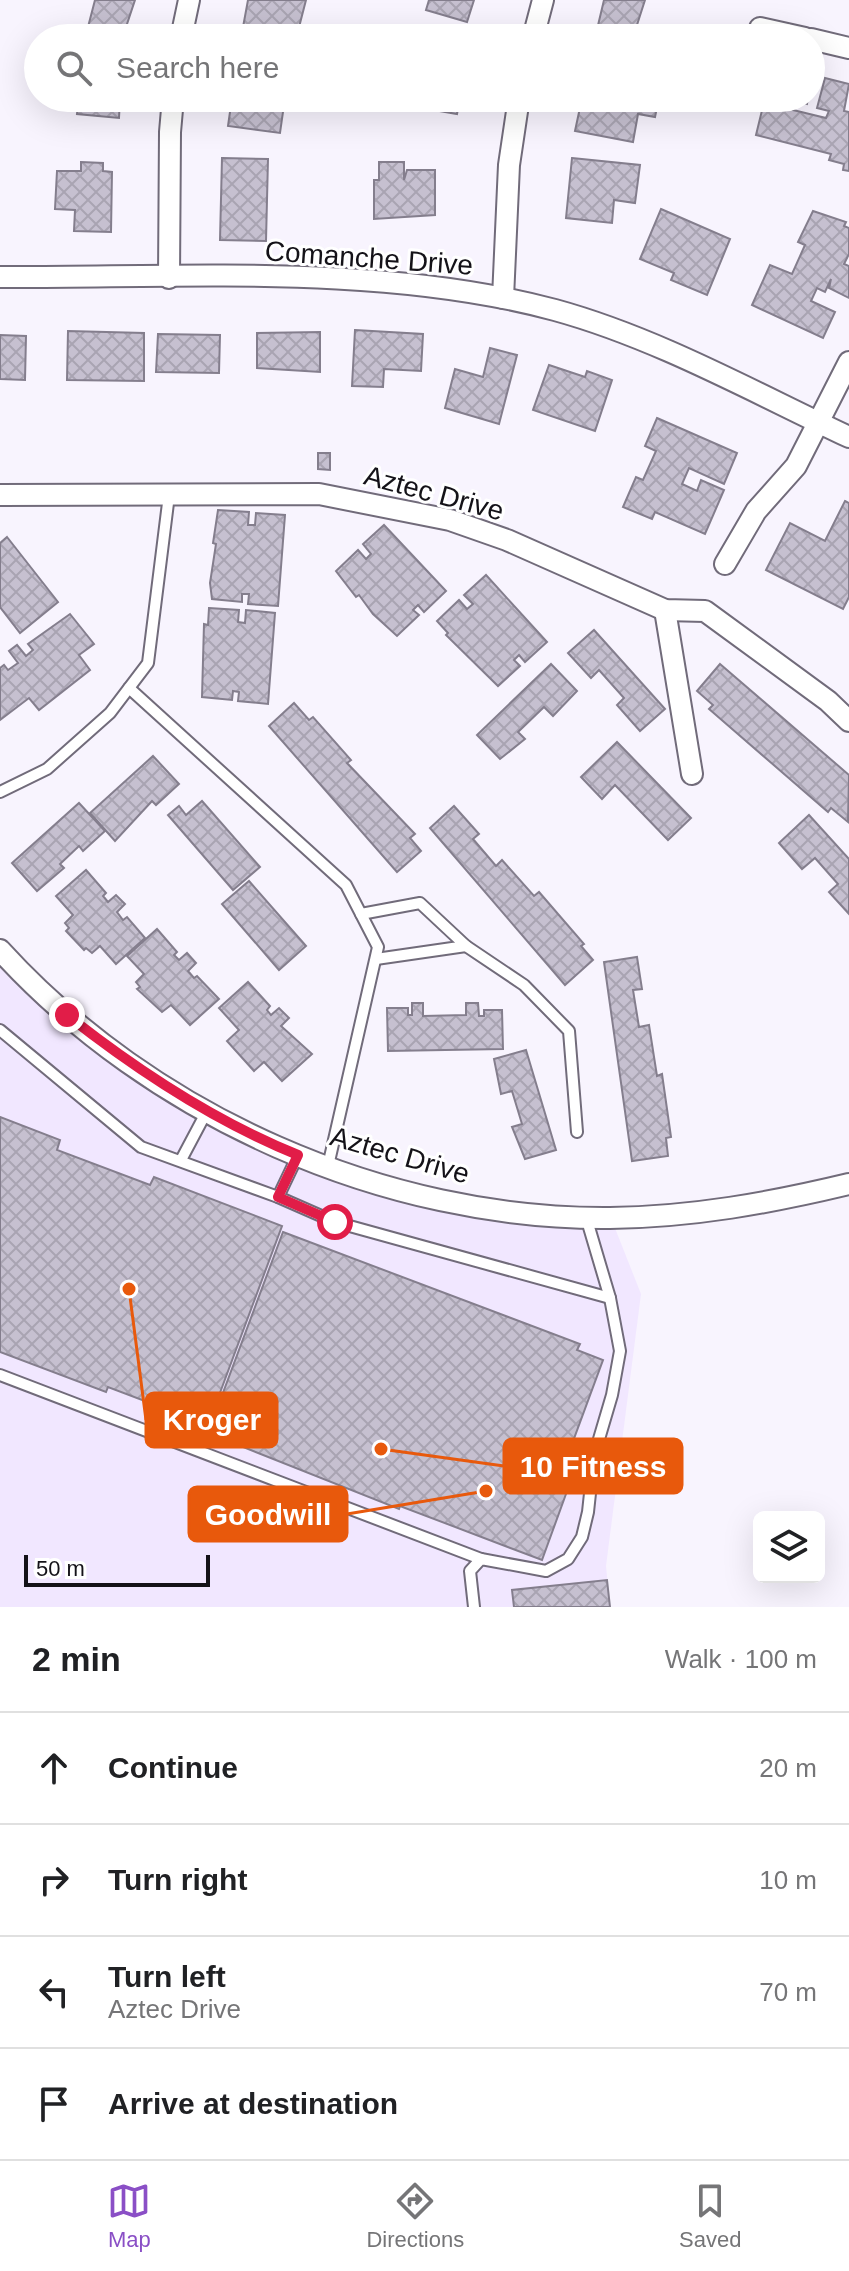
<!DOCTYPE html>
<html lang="en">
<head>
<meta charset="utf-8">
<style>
  :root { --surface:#fff; --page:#f2f2f2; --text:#202124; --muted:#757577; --line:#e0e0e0; --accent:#8a4fc6 }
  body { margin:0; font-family:Arial,sans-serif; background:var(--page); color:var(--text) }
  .controls { position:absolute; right:24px; bottom:24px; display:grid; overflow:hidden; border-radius:12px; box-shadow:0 8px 32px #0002 }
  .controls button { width:72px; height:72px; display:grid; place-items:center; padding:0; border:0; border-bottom:2px solid var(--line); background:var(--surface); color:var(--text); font:40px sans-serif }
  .scale { position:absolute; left:24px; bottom:20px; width:186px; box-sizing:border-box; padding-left:8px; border:4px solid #141218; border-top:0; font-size:22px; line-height:28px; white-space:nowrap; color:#141218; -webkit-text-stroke:6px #fff; paint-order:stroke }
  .stop { position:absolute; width:24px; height:24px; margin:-18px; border:6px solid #e11d48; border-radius:50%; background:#fff }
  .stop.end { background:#e11d48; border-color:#fff; box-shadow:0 2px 8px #0008 }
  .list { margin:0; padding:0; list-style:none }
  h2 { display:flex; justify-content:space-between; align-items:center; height:104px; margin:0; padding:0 32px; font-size:34px }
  h2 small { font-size:26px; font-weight:400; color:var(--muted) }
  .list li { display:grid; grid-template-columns:52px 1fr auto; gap:24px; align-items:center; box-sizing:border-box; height:112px; padding:0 32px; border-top:2px solid var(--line) }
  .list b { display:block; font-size:30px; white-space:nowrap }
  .list p { margin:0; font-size:26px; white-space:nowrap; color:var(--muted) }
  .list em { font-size:26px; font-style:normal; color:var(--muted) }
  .icon { flex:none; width:44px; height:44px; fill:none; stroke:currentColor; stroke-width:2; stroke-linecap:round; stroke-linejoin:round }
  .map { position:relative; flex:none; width:849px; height:1607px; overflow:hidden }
  .search { position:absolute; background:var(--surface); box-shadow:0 8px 32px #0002; left:24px; right:24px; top:24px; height:88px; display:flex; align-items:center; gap:20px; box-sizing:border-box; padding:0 28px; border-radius:44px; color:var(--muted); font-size:30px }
  .sheet { height:552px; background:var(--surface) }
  nav { display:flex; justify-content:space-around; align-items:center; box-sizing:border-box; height:112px; border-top:2px solid var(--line); background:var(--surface); font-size:22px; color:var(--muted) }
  nav a { display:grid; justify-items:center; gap:4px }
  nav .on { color:var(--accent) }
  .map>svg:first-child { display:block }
  .built { fill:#f1e7ff }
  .building { fill:url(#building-cross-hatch); stroke:#847e8d; stroke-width:2 }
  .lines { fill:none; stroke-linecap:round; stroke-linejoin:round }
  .lane-casing { stroke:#716b7a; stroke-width:14 }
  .street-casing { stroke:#716b7a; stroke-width:24 }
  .lane { stroke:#fff; stroke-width:10 }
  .street { stroke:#fff; stroke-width:20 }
  .route { stroke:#e11d48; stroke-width:10 }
  .labels { text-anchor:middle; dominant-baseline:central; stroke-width:6; stroke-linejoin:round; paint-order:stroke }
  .street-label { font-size:28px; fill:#141218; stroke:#fff }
  .leader { fill:none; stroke:#e8590c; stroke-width:3 }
  .callout-dot { fill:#e8590c; stroke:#fff; stroke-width:3 }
  .callout { fill:#e8590c; stroke:#e8590c; stroke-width:3 }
  .callout-label { font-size:30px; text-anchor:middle; font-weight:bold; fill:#fff }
</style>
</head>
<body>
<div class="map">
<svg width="849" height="1607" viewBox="0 0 849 1607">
  <defs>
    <pattern id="building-cross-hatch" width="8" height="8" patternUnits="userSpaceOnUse" patternTransform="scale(2)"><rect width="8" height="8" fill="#c6c0d0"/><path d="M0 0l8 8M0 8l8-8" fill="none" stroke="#a9a4b2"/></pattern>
  </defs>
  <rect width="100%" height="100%" fill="#f8f4fe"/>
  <path class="built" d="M0,947L18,970L222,1120L412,1193L611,1218L641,1294L606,1566L610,1607H0Z"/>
  <g class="building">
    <path d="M95,0H135L123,36L88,27Z"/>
    <path d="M248,0H306L297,35L283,31L282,38H241Z"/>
    <path d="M429,0H474L467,22L426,10Z"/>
    <path d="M604,0H645L637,25L654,31L651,38H595Z"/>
    <path d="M825,78L849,84L844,111L849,112V171L843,170L844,164L829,160L831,154L756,135L765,98H808L807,104L795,100L793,110L826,118L829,111L817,108Z"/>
    <path d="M64,98H120L119,118L77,114L78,104L64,103Z"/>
    <path d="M232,98H285L280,133L228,126Z"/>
    <path d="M424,98H460L457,114L422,108Z"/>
    <path d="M606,98H659L655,117L638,114L633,142L575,131L581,103L605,107Z"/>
    <path d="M222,158L268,159L266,241L220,240Z"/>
    <path d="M572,158L640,165L635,203L614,200L612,223L566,218Z"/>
    <path d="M81,162L103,163V171L112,172L111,232L74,231L75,210L55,209L57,171H81Z"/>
    <path d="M379,162H404V180L407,170H435V215L374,219V180H379Z"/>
    <path d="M661,209L730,239L707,295L671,280L674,273L640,259Z"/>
    <path d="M813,211L846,222L844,226L849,228V254L844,264L849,266V298L829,288L831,279L825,292L817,288L811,301L835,312L823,338L752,305L770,265L792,274L805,245L798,242Z"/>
    <path d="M355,330L423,334L421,371L384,369L383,387L352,386Z"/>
    <path d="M68,331L144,333V381L67,380Z"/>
    <path d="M320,332V372L257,368V333Z"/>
    <path d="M158,334L220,335L219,373L156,372Z"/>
    <path d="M0,335L26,336L25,380L0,379Z"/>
    <path d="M490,348L517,355L499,424L445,408L455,369L483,377Z"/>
    <path d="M549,365L585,377L587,371L612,380L595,431L533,410Z"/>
    <path d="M657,418L737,453L724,484L689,468L682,484L697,491L701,480L724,490L705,534L655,512L652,519L623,507L636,477L643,480L656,451L645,446Z"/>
    <path d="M318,453H330V470L318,469Z"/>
    <path d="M845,501L849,503V597L843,609L766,570L790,523L825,541Z"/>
    <path d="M218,510L249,512L248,525H255L256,513L285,515L278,606L248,604L249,594H242V602L212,599L210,583L216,544L213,543Z"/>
    <path d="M384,525L446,591L424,612L418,605L413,610L419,615L397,636L373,614L359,595L356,597L336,571L358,550L366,559L371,554L363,544Z"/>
    <path d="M7,537L58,602L20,633L0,607V543Z"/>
    <path d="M486,575L547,642L525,662L519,655L514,660L520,666L498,686L446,635L448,633L437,621L459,600L467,609L473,604L464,595Z"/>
    <path d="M209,608L239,610L238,622L245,623L246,610L275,613L268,704L238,701L239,692L233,691L232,700L202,697L204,624L208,625Z"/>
    <path d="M70,614L94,644L79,655L90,670L39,710L29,698L0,720V668L4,665L8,670L18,663L9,651L17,645L26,656L33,650L28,644Z"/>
    <path d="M594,630L665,709L640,731L617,705L624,698L599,670L591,678L568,653Z"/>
    <path d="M551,664L577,691L553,716L544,707L518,732L525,739L500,759L477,735Z"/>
    <path d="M720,664L849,775L848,822L831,808L828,812L709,709L713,705L697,691Z"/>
    <path d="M294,703L309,720L313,717L351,760L347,763L415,834L410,838L421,851L397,872L269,726Z"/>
    <path d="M617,742L691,818L668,840L615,785L602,799L581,777Z"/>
    <path d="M153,756L179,784L156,805L152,801L115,841L90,813Z"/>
    <path d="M202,801L260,867L233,890L168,815L179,806L186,815Z"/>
    <path d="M79,803L105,831L83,851L79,846L60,864L64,868L37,891L12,863Z"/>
    <path d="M454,806L479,834L473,839L496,866L502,860L534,896L539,892L584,944L581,946L593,960L565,985L430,828Z"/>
    <path d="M809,815L849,859V914L829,892L838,884L815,858L802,869L779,843Z"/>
    <path d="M86,870L106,893L103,896L108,902L116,895L125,904L117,912L123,920L127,917L145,938L116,964L100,946L92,953L86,948L84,950L66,931L69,928L65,923L73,915L56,896Z"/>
    <path d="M249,881L306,946L279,970L222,904Z"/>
    <path d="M157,929L177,952L174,955L179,960L187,953L196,963L188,971L194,978L197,976L219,999L190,1025L171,1005L162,1012L137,989L140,987L136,982L144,974L127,956Z"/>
    <path d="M637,957L642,989L633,990L639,1027L649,1025L657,1076L662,1074L671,1137L666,1138L668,1156L632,1161L604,962Z"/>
    <path d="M248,982L270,1006L267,1010L271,1015L279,1008L289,1018L281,1026L312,1054L282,1081L264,1062L254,1071L227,1041L239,1030L219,1008Z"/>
    <path d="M412,1003H423V1016L466,1015V1003H478L479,1016H484V1010H502L503,1049L388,1051L387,1008H408V1015H412Z"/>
    <path d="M526,1050L556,1150L525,1159L512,1127L522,1124L512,1091L501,1094L494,1059Z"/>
    <path d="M0,1117L60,1140L57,1150L150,1185L154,1177L282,1226L208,1425L108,1387L106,1392L0,1352Z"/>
    <path d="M283,1232L580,1344L577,1350L603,1360L565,1463L573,1466L567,1481L570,1483L542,1560L400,1506L399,1509L208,1433Z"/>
    <path d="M607,1580L610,1607H514L512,1590Z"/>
  </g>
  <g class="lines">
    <defs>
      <g id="lane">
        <path d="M129,688L346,885L378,947L328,1166"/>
        <path d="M0,792L47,769L110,713L148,663L169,495"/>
        <path d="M361,914L420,903L466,946L376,959"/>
        <path d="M466,946L524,985L569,1031L577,1132"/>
        <path d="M0,1030L141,1147L278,1197L335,1222L610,1298"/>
        <path d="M181,1160L207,1111"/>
        <path d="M278,1197L298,1155"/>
        <path d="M0,1375L481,1559"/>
        <path d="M474,1607L470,1571L481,1559L546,1571L568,1559L582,1537L588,1512L594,1456L612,1395L620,1351L610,1298L586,1217"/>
      </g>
      <g id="street">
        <path d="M760,28L805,38"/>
        <path d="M181,38L189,0"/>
        <path d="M533,38L543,0"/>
        <path d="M811,39L849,48"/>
        <path d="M0,277C178,278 382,263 555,310C657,338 753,392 849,437"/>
        <path d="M169,278L170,132L173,98"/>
        <path d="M503,298L509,165L519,98"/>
        <path d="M0,495L319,494L450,520L507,540L665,610L705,611L828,701L849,721"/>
        <path d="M725,564L756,511L796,466L849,362"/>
        <path d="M665,610L692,774"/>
        <path d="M0,950C151,1116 385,1220 610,1218C692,1217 770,1203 849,1184"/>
      </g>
    </defs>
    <use href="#lane" class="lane-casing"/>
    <use href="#street" class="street-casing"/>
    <use href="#lane" class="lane"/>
    <use href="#street" class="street"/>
  </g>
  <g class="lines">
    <path class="route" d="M67,1015C138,1071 214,1121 298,1155L278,1197L335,1222"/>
  </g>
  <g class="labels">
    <g class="street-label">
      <text transform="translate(369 258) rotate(4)">Comanche Drive</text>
      <text transform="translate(434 493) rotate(15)">Aztec Drive</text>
      <text transform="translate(400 1155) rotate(16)">Aztec Drive</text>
    </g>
  </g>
  <path class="leader" d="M129 1289L146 1420M381 1449L504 1466M486 1491L347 1514"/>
  <g class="callout-dot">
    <circle cx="129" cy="1289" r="8"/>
    <circle cx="381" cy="1449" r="8"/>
    <circle cx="486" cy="1491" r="8"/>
  </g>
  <g class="callout">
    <rect x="146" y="1393" width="131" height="54" rx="8"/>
    <rect x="504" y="1439" width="178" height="54" rx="8"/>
    <rect x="189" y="1487" width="158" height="54" rx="8"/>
  </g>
  <g class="callout-label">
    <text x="212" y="1430">Kroger</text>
    <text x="593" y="1477">10 Fitness</text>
    <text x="268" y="1525">Goodwill</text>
  </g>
</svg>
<div class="controls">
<button><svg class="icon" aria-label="layers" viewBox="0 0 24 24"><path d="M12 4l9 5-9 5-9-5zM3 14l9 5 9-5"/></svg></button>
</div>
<div class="scale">50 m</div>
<div class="stop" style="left:335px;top:1222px"></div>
<div class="stop end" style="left:67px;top:1015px"></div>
<div class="search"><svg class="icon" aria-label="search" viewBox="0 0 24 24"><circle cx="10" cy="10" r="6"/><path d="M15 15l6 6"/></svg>Search here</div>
</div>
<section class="sheet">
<h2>2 min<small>Walk · 100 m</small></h2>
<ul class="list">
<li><svg class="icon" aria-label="ahead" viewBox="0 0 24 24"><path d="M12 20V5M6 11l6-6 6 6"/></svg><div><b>Continue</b></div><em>20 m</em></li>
<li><svg class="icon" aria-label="right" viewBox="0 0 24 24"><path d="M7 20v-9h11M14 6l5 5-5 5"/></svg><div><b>Turn right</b></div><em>10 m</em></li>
<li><svg class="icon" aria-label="left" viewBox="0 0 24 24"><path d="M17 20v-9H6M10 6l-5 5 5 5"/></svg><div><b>Turn left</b><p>Aztec Drive</p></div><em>70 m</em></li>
<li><svg class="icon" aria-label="arrive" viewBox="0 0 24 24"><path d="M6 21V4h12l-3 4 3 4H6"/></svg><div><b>Arrive at destination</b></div></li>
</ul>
</section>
<nav>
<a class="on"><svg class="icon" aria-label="map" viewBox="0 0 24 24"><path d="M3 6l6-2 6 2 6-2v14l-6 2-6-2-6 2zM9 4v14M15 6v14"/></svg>Map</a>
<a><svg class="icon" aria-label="directions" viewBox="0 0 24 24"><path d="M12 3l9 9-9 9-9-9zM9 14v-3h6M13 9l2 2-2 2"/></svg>Directions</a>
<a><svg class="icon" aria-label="saved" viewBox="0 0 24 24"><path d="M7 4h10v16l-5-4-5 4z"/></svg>Saved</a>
</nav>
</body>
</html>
